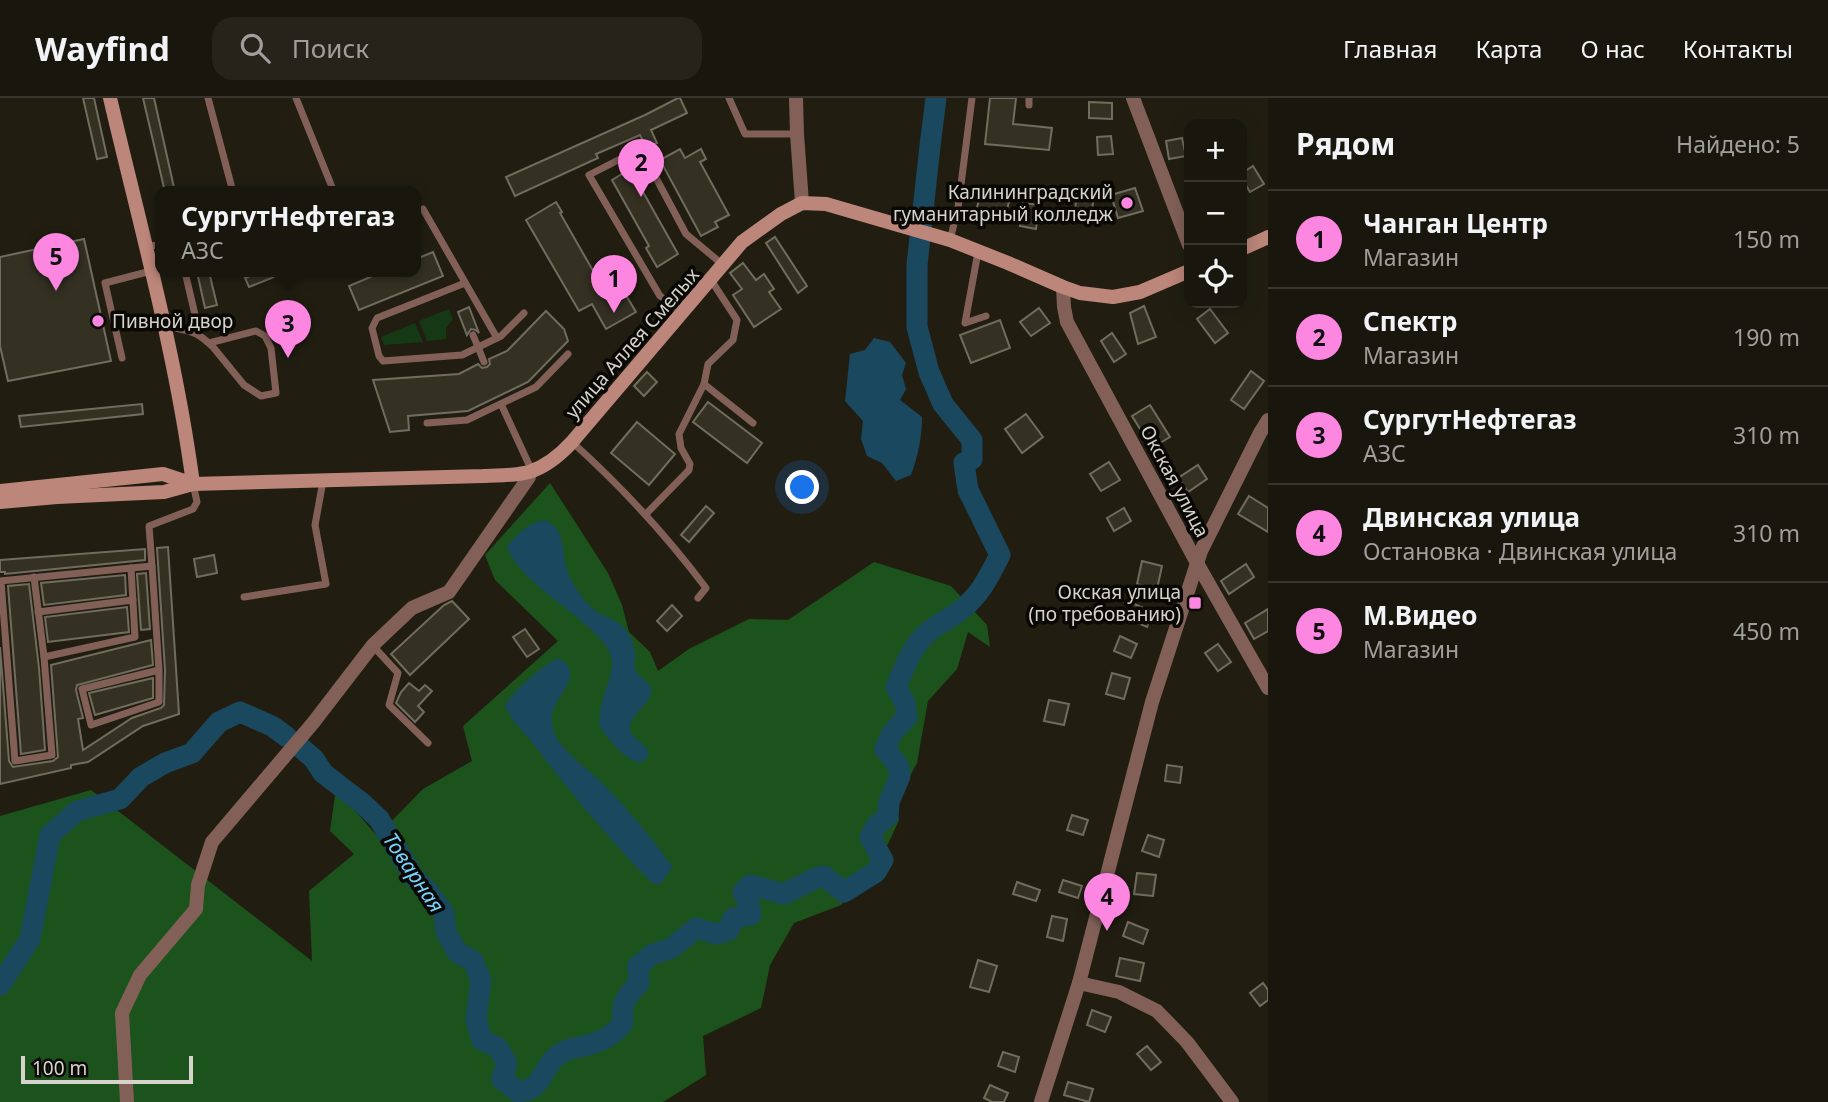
<!DOCTYPE html>
<html lang="ru">
<head>
<meta charset="utf-8">
<style>
  :root { --surface:#19160d; --page:#26231b; --text:#f1f3f6; --muted:#9f9f9d; --line:#37352e; --accent:#fd86e1 }
  body { margin:0; font-family:"Noto Sans",sans-serif; background:var(--page); color:var(--text) }
  .controls { position:absolute; right:21px; top:21px; display:grid; overflow:hidden; border-radius:14px; box-shadow:0 4px 18px #0003 }
  .controls button { width:63px; height:63px; display:grid; place-items:center; padding:0; border:0; border-bottom:2px solid var(--line); background:var(--surface); color:var(--text); font:35px sans-serif }
  .scale { position:absolute; left:21px; bottom:18px; width:172px; box-sizing:border-box; padding-left:7px; border:4px solid #d5d3cb; border-top:0; font-size:19px; line-height:24px; white-space:nowrap; color:#d5d3cb; -webkit-text-stroke:5px #090804; paint-order:stroke }
  .you { position:absolute; left:803px; top:390px; width:24px; height:24px; margin:-18px; border:5px solid #fff; border-radius:50%; background:#1a73e8; box-shadow:0 0 0 10px #1a73e833 }
  .badge { display:grid; place-items:center; width:46px; height:46px; border-radius:50%; background:var(--accent); color:#111; font-size:23px; font-weight:700 }
  .pin { position:absolute; translate:-50% -58px; filter:drop-shadow(0 2px 4px #0008) }
  .pin::after { content:''; position:absolute; top:37px; width:24px; height:21px; background:inherit; clip-path:polygon(0 0,100% 0,50% 100%) }
  .popup { position:absolute; left:155px; top:88px; width:266px; height:91px; box-sizing:border-box; display:grid; place-content:center; border-radius:14px; background:var(--surface); filter:drop-shadow(0 2px 5px #0005); font-size:23px; white-space:nowrap; color:var(--muted) }
  .popup b { font-size:26px; color:var(--text) }
  .popup::after { content:''; position:absolute; left:50%; top:100%; margin-left:-14px; border:14px solid transparent; border-top-color:var(--surface) }
  .list { margin:0; padding:0; list-style:none }
  h2 { display:flex; justify-content:space-between; align-items:center; height:91px; margin:0; padding:0 28px; font-size:30px }
  h2 small { font-size:23px; font-weight:400; color:var(--muted) }
  .list li { display:grid; grid-template-columns:46px 1fr auto; gap:21px; align-items:center; box-sizing:border-box; height:98px; padding:0 28px; border-top:2px solid var(--line) }
  .list b { display:block; font-size:26px; white-space:nowrap }
  .list p { margin:0; font-size:23px; white-space:nowrap; color:var(--muted) }
  .list em { font-size:23px; font-style:normal; color:var(--muted) }
  .icon { flex:none; width:38px; height:38px; fill:none; stroke:currentColor; stroke-width:2; stroke-linecap:round; stroke-linejoin:round }
  .map { position:relative; flex:none; width:1268px; height:1004px; overflow:hidden }
  header { display:flex; align-items:center; gap:42px; box-sizing:border-box; height:98px; padding:0 35px; background:var(--surface); border-bottom:2px solid var(--line) }
  header strong { font-size:33px }
  nav { display:flex; gap:38px; margin-inline-start:auto; font-size:24px }
  .search { width:490px; height:63px; background:var(--page); display:flex; align-items:center; gap:18px; box-sizing:border-box; padding:0 24px; border-radius:21px; color:var(--muted); font-size:26px }
  main { display:flex }
  aside { flex:1; background:var(--surface) }
  .map>svg:first-child { display:block }
  .green { fill:#153915 }
  .forest { fill:#1c531c }
  .water { fill:#1a495f }
  .lines { fill:none; stroke-linecap:round; stroke-linejoin:round }
  .river { stroke:#1a495f; stroke-width:21 }
  .building { fill:#343123; stroke:#706c5e; stroke-width:2 }
  .service { stroke:#826058; stroke-width:7 }
  .minor { stroke:#826058; stroke-width:14 }
  .tertiary { stroke:#826058; stroke-width:14 }
  .secondary { stroke:#bd867a; stroke-width:14 }
  .poi-dot { fill:#fd86e1; stroke:#090804; stroke-width:2.5 }
  .labels { text-anchor:middle; dominant-baseline:central; stroke-width:7; stroke-linejoin:round; paint-order:stroke }
  .poi-label { font-size:19px; fill:#d5d3cb; stroke:#090804; text-anchor:end }
  .street-label { font-size:19px; fill:#d5d3cb; stroke:#090804 }
  .water-label { font-size:21px; font-style:italic; fill:#77d2fe; stroke:#090804 }
</style>
</head>
<body>
<header>
<strong>Wayfind</strong>
<div class="search"><svg class="icon" aria-label="search" viewBox="0 0 24 24"><circle cx="10" cy="10" r="6"/><path d="M15 15l6 6"/></svg>Поиск</div>
<nav><a>Главная</a><a>Карта</a><a>О нас</a><a>Контакты</a></nav>
</header>
<main>
<div class="map">
<svg width="1268" height="1004" viewBox="0 0 1268 1004">
  <rect width="100%" height="100%" fill="#211e11"/>
  <g class="green">
    <path d="M449,211L453,221L446,230V241L427,243L419,223Z"/>
    <path d="M415,225L423,244L384,247L381,239Z"/>
  </g>
  <path class="forest" d="M550,385L608,475L622,507L629,534L650,554L658,573L689,551L749,521L788,522L874,464L951,488L987,527L990,549L968,534L957,571L928,603L917,665L897,702L899,722L889,744L873,772L841,807L794,825L770,867L761,910L703,938L706,977L663,1004H0V718L91,692L312,863L309,793L354,756L330,733L336,690L377,738L423,691L472,663L463,628L558,543L495,482L485,457Z"/>
  <g class="water">
    <path d="M874,240L890,244L906,265L902,277L906,291L900,302L922,319C922,339 918,358 911,377L896,383L882,365L867,358L861,341L863,323L845,303L850,256L865,252Z"/>
    <path d="M544,422C568,430 560,458 569,477C575,491 586,507 599,515C606,519 616,522 622,528C632,537 635,550 635,562C635,568 633,567 636,573C638,579 647,582 650,588C657,603 629,616 630,630C631,641 646,645 649,655L645,662L640,665C624,661 608,641 599,627C600,618 600,609 603,600C606,589 613,576 612,563C610,529 519,490 507,448C517,437 528,425 544,422Z"/>
    <path d="M558,560C585,573 560,594 554,610C550,618 552,629 555,637C564,655 590,672 604,687C629,712 651,739 671,767L672,770L662,784L658,787L651,784C609,741 571,695 534,647C524,634 512,624 505,608C514,592 541,569 558,560Z"/>
  </g>
  <g class="lines">
    <g class="river">
      <path d="M300,649L314,661L323,675L362,705L379,721L413,778L427,792L444,815L446,834L457,854L473,863L481,882L476,922L482,942L497,949L507,965L502,981L518,994C545,991 540,972 556,959C569,948 577,951 591,946C604,943 615,935 623,925C621,905 625,900 639,885L638,868L653,856L672,850L696,830L717,836L729,832L733,820L751,817L750,808L743,794L750,787L784,796L818,779L824,778L844,794L876,774L883,762L870,739L876,728L888,718L889,704L900,678L898,667L885,651L892,635L907,619L905,605L896,589C904,571 911,550 926,536C936,526 951,521 962,511C981,496 989,478 1000,457L968,392L964,365L972,361V342L943,306L929,274L917,229V167L930,48L936,0"/>
      <path d="M0,887L30,841L50,737L77,713L120,701L141,679L165,665L192,655L219,624L240,614L272,628L287,639"/>
    </g>
  </g>
  <g class="building">
    <path d="M83,0H94L107,59L97,61Z"/>
    <path d="M143,0H154L175,94H165Z"/>
    <path d="M678,0H680L687,15L651,32L657,45L647,50L640,37L596,56L598,60L515,98L506,79L645,17Z"/>
    <path d="M990,0H1016L1013,26L1052,30L1049,52L985,46Z"/>
    <path d="M1089,4L1112,5V21L1089,20Z"/>
    <path d="M1111,38L1113,56L1098,57L1097,39Z"/>
    <path d="M1182,40L1186,58L1169,61L1166,43Z"/>
    <path d="M680,51L685,60L701,51L706,61L700,64L729,117L715,124L718,129L701,138L660,62Z"/>
    <path d="M1253,68L1264,86L1250,94L1242,81V75Z"/>
    <path d="M630,71L678,156L657,169L646,150L649,148L612,82Z"/>
    <path d="M1135,90L1143,113L1118,120L1111,97Z"/>
    <path d="M1077,93L1094,95L1092,114L1075,112Z"/>
    <path d="M980,97L1009,104L1003,125L975,118Z"/>
    <path d="M556,104L562,114L560,115L596,178L608,171L616,185L618,184L636,214L606,231L592,206L579,213L526,122Z"/>
    <path d="M1023,105L1039,107L1036,131L1020,128Z"/>
    <path d="M775,139L807,188L798,195L766,145Z"/>
    <path d="M84,141L111,263L8,283L0,248V159Z"/>
    <path d="M433,154L443,178L359,212L349,188L382,174H416V161Z"/>
    <path d="M743,165L756,182L764,176L774,191L769,194L781,211L754,229L733,197L742,191L730,175Z"/>
    <path d="M197,174H209L217,207L205,210Z"/>
    <path d="M260,174H284V175L249,189L245,180Z"/>
    <path d="M1144,208L1156,239L1138,246L1130,215Z"/>
    <path d="M469,209L479,235L476,232L471,231L467,237L458,214Z"/>
    <path d="M1039,210L1050,225L1031,238L1020,224Z"/>
    <path d="M1210,211L1228,235L1215,245L1197,221Z"/>
    <path d="M546,213L564,231L568,243L528,284L468,313L408,318L409,332L390,334L373,282L459,276L478,266L482,270L487,269L490,266L489,261L507,253Z"/>
    <path d="M1000,222L1010,250L971,265L960,237Z"/>
    <path d="M1112,235L1126,256L1114,264L1101,243Z"/>
    <path d="M1251,273L1264,283L1244,311L1231,302Z"/>
    <path d="M647,274L657,284L644,298L634,288Z"/>
    <path d="M708,304L762,345L747,365L693,324Z"/>
    <path d="M142,306L143,316L21,329L19,318Z"/>
    <path d="M1150,307L1170,339L1152,350L1132,318Z"/>
    <path d="M1026,316L1043,339L1022,355L1005,331Z"/>
    <path d="M637,324L675,356L649,387L611,355Z"/>
    <path d="M1109,364L1120,382L1101,393L1090,376Z"/>
    <path d="M1198,367L1207,381L1188,394L1178,380Z"/>
    <path d="M1249,398L1268,410V434L1238,416Z"/>
    <path d="M706,408L714,415L689,444L681,437Z"/>
    <path d="M1124,410L1131,423L1114,433L1107,420Z"/>
    <path d="M168,449L179,616L143,628L88,664L71,667V670L0,686V549L9,663L13,669L53,663L58,659L51,567L151,542L153,567L77,587L76,592L83,620L78,621L83,652L132,620L161,610L164,607L165,572L157,450Z"/>
    <path d="M145,451V462L5,476V474H0V462Z"/>
    <path d="M214,457L217,475L197,479L194,461Z"/>
    <path d="M1142,463L1162,468L1157,491L1137,486Z"/>
    <path d="M1246,466L1254,479L1229,496L1221,483Z"/>
    <path d="M146,475L150,531L141,532L137,476Z"/>
    <path d="M125,477L126,497L44,507L41,485Z"/>
    <path d="M29,486L39,570L45,652L21,656L8,488Z"/>
    <path d="M452,503L469,521L410,577L391,556L444,507Z"/>
    <path d="M1132,505L1153,514L1147,529L1126,520Z"/>
    <path d="M672,507L682,518L667,533L657,523Z"/>
    <path d="M127,509L129,534L48,544L45,519Z"/>
    <path d="M1268,511V533L1254,541L1245,525Z"/>
    <path d="M525,531L539,551L527,559L513,539Z"/>
    <path d="M1120,538L1137,546L1131,560L1114,553Z"/>
    <path d="M1218,546L1231,564L1218,573L1205,555Z"/>
    <path d="M1112,575L1130,580L1124,601L1106,596Z"/>
    <path d="M153,580V600L95,617L89,595Z"/>
    <path d="M409,585L419,593L425,587L432,593L418,608L424,614L415,624L396,605L401,594Z"/>
    <path d="M1049,602L1069,606L1064,627L1044,623Z"/>
    <path d="M1167,667L1182,669L1180,685L1165,683Z"/>
    <path d="M1072,717L1088,722L1083,737L1067,732Z"/>
    <path d="M1148,737L1164,742L1159,759L1142,753Z"/>
    <path d="M1137,775L1156,777L1153,798L1134,796Z"/>
    <path d="M1063,782L1082,788L1078,800L1059,794Z"/>
    <path d="M1017,784L1040,792L1036,803L1013,796Z"/>
    <path d="M1052,818L1067,821L1063,843L1047,839Z"/>
    <path d="M1128,824L1148,832L1143,846L1123,838Z"/>
    <path d="M1120,860L1144,865L1140,883L1116,878Z"/>
    <path d="M978,862L997,868L989,894L970,889Z"/>
    <path d="M1263,885L1268,892V902L1260,908L1250,895Z"/>
    <path d="M1092,912L1111,919L1105,934L1087,927Z"/>
    <path d="M1147,948L1161,964L1151,972L1137,956Z"/>
    <path d="M1003,954L1019,959L1015,974L998,968Z"/>
    <path d="M1068,984L1093,991L1089,1004L1064,997Z"/>
    <path d="M990,987L1008,995L1004,1004H992L984,1000Z"/>
  </g>
  <g class="lines">
    <g class="service">
      <path d="M208,0L233,94"/>
      <path d="M296,0L334,94"/>
      <path d="M729,0L745,36H797"/>
      <path d="M1029,7V0"/>
      <path d="M423,111L497,240"/>
      <path d="M950,142L958,110L972,0"/>
      <path d="M145,148L160,147"/>
      <path d="M978,154L965,225L986,218"/>
      <path d="M185,174L196,221"/>
      <path d="M711,182L737,222L733,242L708,266L704,286L753,325"/>
      <path d="M465,185L377,220L372,230L379,258L383,263L462,257L501,238L524,215"/>
      <path d="M683,214L660,198L589,77L628,57L648,65L686,136L722,166"/>
      <path d="M175,230C195,234 198,235 213,249L244,287L261,298L276,295L271,250L265,238L256,233L209,245"/>
      <path d="M473,237L478,249"/>
      <path d="M478,249L484,264"/>
      <path d="M122,260L105,185L151,173"/>
      <path d="M501,306L532,373"/>
      <path d="M427,325L467,322L536,289L568,256"/>
      <path d="M572,344C621,388 666,437 706,490L698,500"/>
      <path d="M646,416L689,372L690,366L681,350L679,336L704,286"/>
      <path d="M152,468L149,428L193,411L197,404L193,386"/>
      <path d="M131,470L152,468L159,572L82,591L91,627L159,604V572"/>
      <path d="M34,479L44,559"/>
      <path d="M0,483L131,470L135,539L44,559L52,657L15,663L1,483"/>
      <path d="M244,499L326,486L315,427L323,383"/>
      <path d="M38,514L133,502"/>
      <path d="M373,548L398,575L389,607L428,645"/>
    </g>
    <g class="minor">
      <path d="M796,0L797,36L802,105"/>
      <path d="M1133,0L1189,147"/>
      <path d="M1063,189L1064,209L1067,224L1197,465L1268,590"/>
      <path d="M1079,885L1119,894L1157,913L1187,944L1232,1004"/>
      <path d="M127,1004L122,915L140,877L196,811L198,787L212,744L313,625L373,547L412,510L449,494L529,379L530,374"/>
    </g>
    <path class="tertiary" d="M1041,1004L1079,885L1152,604L1201,453L1260,335L1268,322"/>
    <g class="secondary">
      <path d="M110,0C140,128 176,256 193,386"/>
      <path d="M1242,151L1268,139"/>
      <path d="M0,393L163,376L193,386"/>
      <path d="M0,404L57,399L164,394L193,386L483,378C498,377 515,378 529,374C545,369 561,356 572,344L742,144L781,116L802,105L826,106L950,142L1008,165L1063,189L1080,195L1113,199L1140,194L1189,173"/>
    </g>
  </g>
  <g class="poi-dot">
    <circle cx="1127" cy="105" r="7"/>
    <circle cx="98" cy="223" r="7"/>
    <rect x="1188" y="498" width="14" height="14" rx="3.5"/>
  </g>
  <g class="labels">
    <g class="poi-label">
      <text x="1113" y="94">Калининградский<tspan x="1113" dy="22">гуманитарный колледж</tspan></text>
      <text x="112" y="223" text-anchor="start">Пивной двор</text>
      <text x="1181" y="494">Окская улица<tspan x="1181" dy="22">(по требованию)</tspan></text>
    </g>
    <g class="street-label">
      <text transform="translate(632 245) rotate(-49)">улица Аллея Смелых</text>
      <text transform="translate(1175 383) rotate(62)">Окская улица</text>
    </g>
    <g class="water-label">
      <text transform="translate(414 774) rotate(56)">Товарная</text>
    </g>
  </g>
</svg>
<div class="controls">
<button>+</button>
<button>−</button>
<button><svg class="icon" aria-label="locate" viewBox="0 0 24 24"><circle cx="12" cy="12" r="6"/><path d="M12 2v4M12 18v4M2 12h4M18 12h4"/></svg></button>
</div>
<div class="scale">100 m</div>
<div class="you"></div>
<div class="pin badge" style="left:614px;top:215px">1</div>
<div class="pin badge" style="left:641px;top:99px">2</div>
<div class="pin badge" style="left:288px;top:260px">3</div>
<div class="popup"><b>СургутНефтегаз</b>АЗС</div>
<div class="pin badge" style="left:1107px;top:833px">4</div>
<div class="pin badge" style="left:56px;top:193px">5</div>
</div>
<aside>
<h2>Рядом<small>Найдено: 5</small></h2>
<ul class="list">
<li><span class="badge">1</span><div><b>Чанган Центр</b><p>Магазин</p></div><em>150 m</em></li>
<li><span class="badge">2</span><div><b>Спектр</b><p>Магазин</p></div><em>190 m</em></li>
<li><span class="badge">3</span><div><b>СургутНефтегаз</b><p>АЗС</p></div><em>310 m</em></li>
<li><span class="badge">4</span><div><b>Двинская улица</b><p>Остановка · Двинская улица</p></div><em>310 m</em></li>
<li><span class="badge">5</span><div><b>M.Видео</b><p>Магазин</p></div><em>450 m</em></li>
</ul>
</aside>
</main>
</body>
</html>
